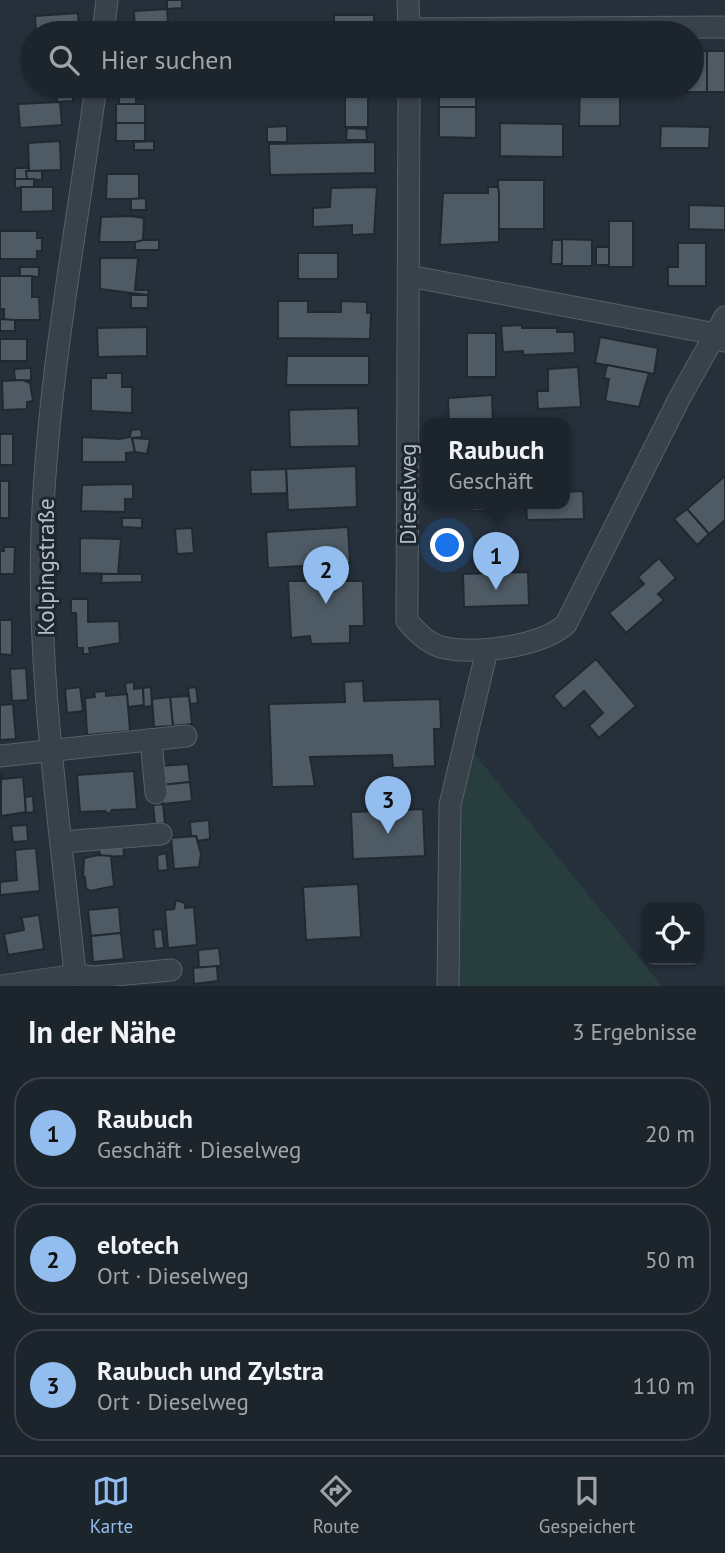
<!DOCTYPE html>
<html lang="de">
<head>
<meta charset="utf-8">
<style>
  :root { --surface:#1c242c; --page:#252c34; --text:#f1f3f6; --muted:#a0a4a9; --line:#3a4148; --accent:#92bdee }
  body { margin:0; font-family:"PT Sans",sans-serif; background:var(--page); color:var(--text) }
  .controls { position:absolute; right:21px; bottom:21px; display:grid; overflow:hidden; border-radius:14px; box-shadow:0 2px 5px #0004 }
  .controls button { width:63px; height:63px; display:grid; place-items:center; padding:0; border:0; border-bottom:2px solid var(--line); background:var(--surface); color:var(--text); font:35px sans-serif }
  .you { position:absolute; left:448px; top:546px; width:24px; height:24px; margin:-18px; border:5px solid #fff; border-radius:50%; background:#1a73e8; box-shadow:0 0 0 10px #1a73e833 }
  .badge { display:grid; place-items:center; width:46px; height:46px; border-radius:50%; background:var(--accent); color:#111; font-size:23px; font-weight:700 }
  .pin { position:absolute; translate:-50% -58px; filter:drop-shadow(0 2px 4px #0008) }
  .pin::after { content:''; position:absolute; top:37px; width:24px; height:21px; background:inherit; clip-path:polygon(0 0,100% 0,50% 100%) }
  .popup { position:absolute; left:423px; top:418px; width:147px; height:91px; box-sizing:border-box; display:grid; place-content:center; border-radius:14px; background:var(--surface); filter:drop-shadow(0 2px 5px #0005); font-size:23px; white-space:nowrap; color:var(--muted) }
  .popup b { font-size:26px; color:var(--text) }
  .popup::after { content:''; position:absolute; left:50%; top:100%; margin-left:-14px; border:14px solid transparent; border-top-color:var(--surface) }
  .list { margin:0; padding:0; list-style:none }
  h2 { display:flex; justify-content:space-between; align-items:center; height:91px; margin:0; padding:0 28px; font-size:30px }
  h2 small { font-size:23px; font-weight:400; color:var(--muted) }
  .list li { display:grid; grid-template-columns:46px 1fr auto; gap:21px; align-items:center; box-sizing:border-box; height:112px; margin:0 14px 14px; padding:0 14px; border:2px solid var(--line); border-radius:28px }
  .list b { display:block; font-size:26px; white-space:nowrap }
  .list p { margin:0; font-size:23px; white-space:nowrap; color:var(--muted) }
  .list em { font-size:23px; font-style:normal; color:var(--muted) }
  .icon { flex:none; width:38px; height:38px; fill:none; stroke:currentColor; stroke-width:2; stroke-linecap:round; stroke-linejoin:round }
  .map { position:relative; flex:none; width:725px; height:986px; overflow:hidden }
  .search { position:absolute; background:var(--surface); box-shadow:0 2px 5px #0004; left:21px; right:21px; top:21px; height:77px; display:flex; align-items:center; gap:18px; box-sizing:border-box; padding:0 24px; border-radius:38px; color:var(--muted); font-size:26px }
  .sheet { height:469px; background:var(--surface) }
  nav { display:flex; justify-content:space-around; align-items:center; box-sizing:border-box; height:98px; border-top:2px solid var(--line); background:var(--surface); font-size:19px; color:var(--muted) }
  nav a { display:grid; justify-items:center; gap:4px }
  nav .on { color:var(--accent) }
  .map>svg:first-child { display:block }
  .green { fill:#283d3d }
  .building { fill:#4e5b65; stroke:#202932; stroke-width:2 }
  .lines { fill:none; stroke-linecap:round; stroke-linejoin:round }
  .minor-casing { stroke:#576069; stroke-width:23 }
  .minor { stroke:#39424b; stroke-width:21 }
  .labels { text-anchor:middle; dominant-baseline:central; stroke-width:6; stroke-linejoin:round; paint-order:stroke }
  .street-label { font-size:23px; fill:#b5bdc6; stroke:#1e2730 }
</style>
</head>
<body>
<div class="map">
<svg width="725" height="986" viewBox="0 0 725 986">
  <rect width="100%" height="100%" fill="#26303b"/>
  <path class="green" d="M465,742L662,986H449L455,805Z"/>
  <g class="building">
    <path d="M167,0H182V8L167,9Z"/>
    <path d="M167,9L169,33H135L134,11Z"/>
    <path d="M78,13L79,32L36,33L35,16Z"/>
    <rect x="334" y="15" width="40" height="18"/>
    <path d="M707,51V92H681V86H692V53Z"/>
    <rect x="707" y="51" width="18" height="41"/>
    <path d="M119,86H137V96L119,95Z"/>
    <rect x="348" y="86" width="17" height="8"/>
    <rect x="439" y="86" width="37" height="21"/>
    <path d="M580,86H620V126H579Z"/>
    <path d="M73,92V101L57,102V94Z"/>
    <rect x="345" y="94" width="23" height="33"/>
    <path d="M119,95L136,96V104H119Z"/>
    <path d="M60,102L62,125L20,128L18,104Z"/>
    <rect x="116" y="104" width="29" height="19"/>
    <path d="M439,107H476V138L439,137Z"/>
    <rect x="116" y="123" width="29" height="18"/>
    <path d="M500,123L563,124V157L500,156Z"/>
    <path d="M287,126V142H267V127Z"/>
    <path d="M661,126L710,127L709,148H660Z"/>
    <path d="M347,128L366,129L367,140H346Z"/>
    <path d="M60,141L61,170L29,171L28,143Z"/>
    <path d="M154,141V150H134V142Z"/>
    <path d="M375,142V173L270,175L269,144Z"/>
    <path d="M15,168H29L27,179H15Z"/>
    <path d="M26,171H42V180L27,179Z"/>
    <path d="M107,174H139V199H106Z"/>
    <path d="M15,179H34V187L15,188Z"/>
    <path d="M498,180H544V229H499Z"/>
    <path d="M21,187H53V211L21,212Z"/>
    <path d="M377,187L374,234L352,235V225L313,227V208L330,207L331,188Z"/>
    <path d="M488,187H498L499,193V242L440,245L443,193H488Z"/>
    <path d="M146,198V210H131V199Z"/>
    <path d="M689,205L725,206V230L689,229Z"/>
    <path d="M130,216L144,218L143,242H99L101,217Z"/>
    <rect x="609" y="221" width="24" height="46"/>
    <path d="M0,231H37V238H42V251H37V259H0Z"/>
    <path d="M562,239L592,240V266H562Z"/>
    <path d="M143,240H159V250H135V242Z"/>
    <path d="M552,240H562V264H551Z"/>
    <path d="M678,243H706V286H668V267H678Z"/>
    <rect x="596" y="247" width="13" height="18"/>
    <rect x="298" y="253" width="40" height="26"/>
    <path d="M100,258H138L135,290H149L148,295L100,289Z"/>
    <path d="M20,267H39V277L20,276Z"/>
    <path d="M0,276H32V297H39L40,320H0L4,319V309H0Z"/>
    <rect x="131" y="295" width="17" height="13"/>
    <path d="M278,301H308V312H341V301L367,302V313L371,312L370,339L278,338Z"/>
    <path d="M0,319L15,320V331H0Z"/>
    <path d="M522,325V328H557V332H574L575,353L523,355V351L503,352L501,326Z"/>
    <path d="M147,327V356L98,357L97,328Z"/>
    <rect x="467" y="333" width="29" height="44"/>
    <path d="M600,337L658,348L654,374L595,363Z"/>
    <rect x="0" y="339" width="27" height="22"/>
    <path d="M287,356H369V385H286Z"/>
    <path d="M607,365L649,373L639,407L605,401L609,379L604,378Z"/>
    <path d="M578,367L581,407L538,409L537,391H548V369Z"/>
    <path d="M31,368V380L15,381L14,369Z"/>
    <path d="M106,373H122V387H132V413L91,411V378H106Z"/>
    <path d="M23,380L30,383L33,401L27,402V409L3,410L2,381Z"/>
    <path d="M492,395L493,424H449L448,398Z"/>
    <path d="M358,408L359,446L290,447L289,410Z"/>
    <path d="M141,429L142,437L132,438L135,452L126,453V462H82V437L120,439L130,437L131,430Z"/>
    <rect x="0" y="434" width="13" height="31"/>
    <path d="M132,438L150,439L147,454L135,452Z"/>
    <path d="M356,466L357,507L288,510L286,469Z"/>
    <path d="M286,469L287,493L251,494L250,470Z"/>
    <path d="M725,476V520L709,534L687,509Z"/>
    <rect x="0" y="481" width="9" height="37"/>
    <path d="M133,484V499H125V512L81,511L82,485Z"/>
    <path d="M583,491L584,519L527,520L526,504H564V492Z"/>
    <path d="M472,504H497V510L472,511Z"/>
    <path d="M687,509L709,534L697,545L674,519Z"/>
    <path d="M122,518H142V528L122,527Z"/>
    <path d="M348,527L350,563L268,568L266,532Z"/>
    <path d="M192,528L194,553L177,554L175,529Z"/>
    <path d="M80,538L121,539L118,574L80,573Z"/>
    <path d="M4,547H15L14,574H0V551H4Z"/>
    <path d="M659,558L676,578L658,594L664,600L626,633L609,613L644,584L638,577Z"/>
    <path d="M528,572L529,605L464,607L463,574Z"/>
    <path d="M102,574H142V582L101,583Z"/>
    <path d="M288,581H363L364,626H350V643L311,644L310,636L291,638Z"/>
    <path d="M71,599H88V622L119,621L120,643L89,648L90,654H83V648H77L76,613H71Z"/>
    <path d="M0,620H12V655L0,654Z"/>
    <path d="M596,659L636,706L599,738L589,726L603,713L584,691L564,709L553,696Z"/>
    <path d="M26,668L28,700L12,701L10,669Z"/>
    <path d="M363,681L364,701L440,699L441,729H434L435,766L393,768L392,755L310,757L315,786L272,787L269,704L345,702L344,682Z"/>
    <path d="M134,682V689L143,688L144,705L128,707L125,683Z"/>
    <path d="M80,687L83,711L67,713L65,689Z"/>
    <path d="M151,687L152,706L144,707L143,688Z"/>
    <path d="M196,687L198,703L190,704L188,688Z"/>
    <path d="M106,691V696L127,694L130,731L87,735L85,698L95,697L94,692Z"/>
    <path d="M189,696L192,724L173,726L170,697Z"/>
    <path d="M170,697L173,726L154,727L152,699Z"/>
    <path d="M13,704L16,739L0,740V705Z"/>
    <path d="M188,764L190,782L162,785L160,766Z"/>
    <path d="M134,771L137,809L112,810L109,814L105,811L80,812L77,775Z"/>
    <path d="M1,774L3,779L23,777L26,812L1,816Z"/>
    <path d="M190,782L192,801L163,804L162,785Z"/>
    <path d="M33,796L34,812L26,813L25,797Z"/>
    <path d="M163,804L165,823L155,824L153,805Z"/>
    <path d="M423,809L425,856L353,859L351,812Z"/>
    <path d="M209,820L210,839L197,841L196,836H191L190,822Z"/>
    <path d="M27,825L28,841L13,842L11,826Z"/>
    <path d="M196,836L201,854L199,867L174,869L171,838Z"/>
    <path d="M123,844L124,856L100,857L99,846Z"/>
    <path d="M36,848L40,891L0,895V882L17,880L15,850Z"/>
    <path d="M166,853L168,870L158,871L157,855Z"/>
    <path d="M98,855L111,856L114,886L90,891L86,888L85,877L83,878L84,858Z"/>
    <path d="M358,884L361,937L306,940L303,887Z"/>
    <path d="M176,900L185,903V908L194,907L197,945L168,948L165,910L174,909Z"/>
    <path d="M119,907L121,933L91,936L88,910Z"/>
    <path d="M39,915L44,949L8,955L4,934L24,930L22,919L18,918Z"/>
    <path d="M162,929L164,948L155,949L153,930Z"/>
    <path d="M121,933L124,959L93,962L91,936Z"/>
    <path d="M219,948L221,966L199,968L198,950Z"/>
    <path d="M217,966L218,981L194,984L193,968Z"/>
  </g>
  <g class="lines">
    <defs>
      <g id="minor">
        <path d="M408,0L409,33"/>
        <path d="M409,29L725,27"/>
        <path d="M103,33L107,0"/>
        <path d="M409,86L407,621C416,631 427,643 441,647C474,655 541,647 566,624L679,399L725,317"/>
        <path d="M409,276L716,334L724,341"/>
        <path d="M151,740L156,793"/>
        <path d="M0,756L186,736"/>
        <path d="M62,842L161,834"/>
        <path d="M75,975L94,977L171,970"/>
        <path d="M2,986L75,975C61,829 37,679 42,532C47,383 76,234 96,86"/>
        <path d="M448,986L450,805L487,650"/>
      </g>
    </defs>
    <use href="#minor" class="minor-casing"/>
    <use href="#minor" class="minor"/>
  </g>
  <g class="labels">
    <g class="street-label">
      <text transform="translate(407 494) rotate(-90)">Dieselweg</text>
      <text transform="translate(45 567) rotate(-90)">Kolpingstraße</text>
    </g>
  </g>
</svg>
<div class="controls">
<button><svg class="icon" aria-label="locate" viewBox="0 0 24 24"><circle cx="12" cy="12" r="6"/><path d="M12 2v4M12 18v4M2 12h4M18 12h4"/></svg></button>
</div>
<div class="you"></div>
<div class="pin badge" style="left:496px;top:590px">1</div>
<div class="popup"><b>Raubuch</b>Geschäft</div>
<div class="pin badge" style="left:326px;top:604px">2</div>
<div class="pin badge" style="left:388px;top:834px">3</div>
<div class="search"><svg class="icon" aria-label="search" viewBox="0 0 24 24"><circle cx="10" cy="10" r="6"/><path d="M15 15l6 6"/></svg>Hier suchen</div>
</div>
<section class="sheet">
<h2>In der Nähe<small>3 Ergebnisse</small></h2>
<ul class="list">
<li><span class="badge">1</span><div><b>Raubuch</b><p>Geschäft · Dieselweg</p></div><em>20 m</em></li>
<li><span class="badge">2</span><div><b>elotech</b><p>Ort · Dieselweg</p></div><em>50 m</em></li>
<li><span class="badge">3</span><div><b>Raubuch und Zylstra</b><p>Ort · Dieselweg</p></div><em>110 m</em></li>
</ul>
</section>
<nav>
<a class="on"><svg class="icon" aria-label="map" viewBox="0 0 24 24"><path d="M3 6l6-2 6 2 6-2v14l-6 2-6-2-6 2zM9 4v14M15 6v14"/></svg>Karte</a>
<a><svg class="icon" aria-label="directions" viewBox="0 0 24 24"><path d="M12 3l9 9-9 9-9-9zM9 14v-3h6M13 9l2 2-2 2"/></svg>Route</a>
<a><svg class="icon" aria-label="saved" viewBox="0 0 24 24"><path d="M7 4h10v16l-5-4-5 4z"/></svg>Gespeichert</a>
</nav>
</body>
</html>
